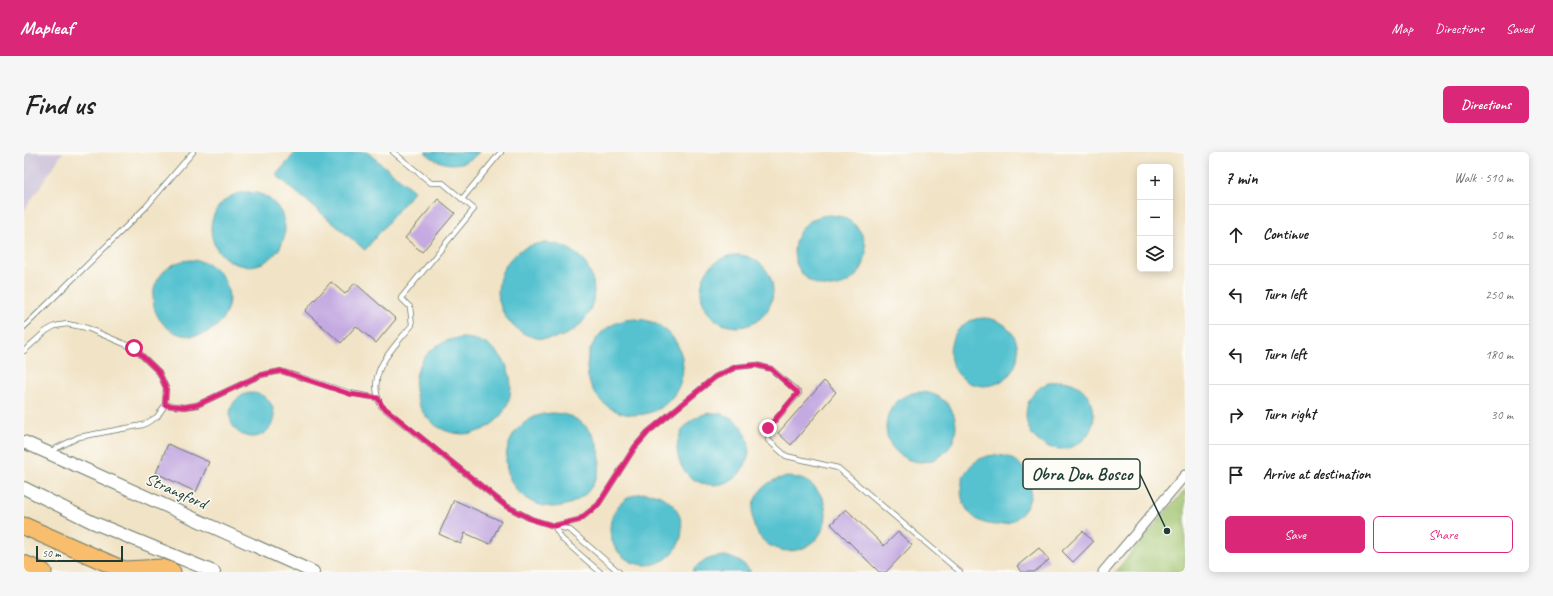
<!DOCTYPE html>
<html lang="en">
<head>
<meta charset="utf-8">
<style>
  :root { --surface:#fff; --page:#f6f6f6; --text:#222; --muted:#767676; --line:#e0e0e0; --accent:#db2777 }
  body { margin:0; font-family:Caveat,sans-serif; background:var(--page); color:var(--text) }
  .controls { position:absolute; right:12px; top:12px; display:grid; overflow:hidden; border-radius:6px; box-shadow:0 2px 10px #0003 }
  .controls button { width:36px; height:36px; display:grid; place-items:center; padding:0; border:0; border-bottom:1px solid var(--line); background:var(--surface); color:var(--text); font:20px sans-serif }
  .scale { position:absolute; left:12px; bottom:10px; width:87px; box-sizing:border-box; padding-left:4px; border:2px solid #1f3d34; border-top:0; font-size:11px; line-height:14px; white-space:nowrap; color:#1f3d34; -webkit-text-stroke:3px #fdfcf7; paint-order:stroke }
  .stop { position:absolute; width:12px; height:12px; margin:-9px; border:3px solid #db2777; border-radius:50%; background:#fff }
  .stop.end { background:#db2777; border-color:#fff; box-shadow:0 1px 4px #0008 }
  .list { margin:0; padding:0; list-style:none }
  h2 { display:flex; justify-content:space-between; align-items:center; height:52px; margin:0; padding:0 16px; font-size:17px }
  h2 small { font-size:13px; font-weight:400; color:var(--muted) }
  .list li { display:grid; grid-template-columns:26px 1fr auto; gap:12px; align-items:center; box-sizing:border-box; height:60px; padding:0 16px; border-top:1px solid var(--line) }
  .list b { display:block; font-size:15px; white-space:nowrap }
  .list em { font-size:13px; font-style:normal; color:var(--muted) }
  .actions { display:flex; gap:8px; padding:12px 16px }
  .actions a { flex:1; padding:9px 0; border:1px solid var(--accent); border-radius:6px; text-align:center; font-size:14px; color:var(--accent) }
  .actions .main { background:var(--accent); color:#fff }
  .icon { flex:none; width:22px; height:22px; fill:none; stroke:currentColor; stroke-width:2; stroke-linecap:round; stroke-linejoin:round }
  .map { position:relative; flex:none; width:1161px; height:420px; overflow:hidden; border-radius:6px }
  header { display:flex; align-items:center; gap:24px; box-sizing:border-box; height:56px; padding:0 20px; background:var(--accent); color:#fff }
  header strong { font-size:19px }
  nav { display:flex; gap:22px; margin-inline-start:auto; font-size:14px }
  .intro { display:flex; align-items:center; justify-content:space-between; box-sizing:border-box; height:96px; padding:0 24px }
  h1 { margin:0; font-size:28px }
  .button { padding:10px 18px; border-radius:6px; background:var(--accent); color:#fff; font-size:14px; font-weight:700 }
  main { display:flex; gap:24px; padding:0 24px }
  aside { flex:1; background:var(--surface); border-radius:6px; box-shadow:0 2px 10px #0003 }
  .map>svg:first-child { display:block }
  .industrial { fill:#c9bfd7 }
  .green { fill:#9ec26c; stroke:#5e8050 }
  .water { fill:#56c2d0; stroke:#3a8082 }
  .building { fill:#c4aae1 }
  .lines { fill:none; stroke-linecap:round; stroke-linejoin:round }
  .service-casing { stroke:#687767; stroke-width:6 }
  .minor-casing { stroke:#687767; stroke-width:11 }
  .tertiary-casing { stroke:#687767; stroke-width:14 }
  .motorway-casing { stroke:#687767; stroke-width:19 }
  .service { stroke:#fff; stroke-width:4.5 }
  .minor { stroke:#fff; stroke-width:9 }
  .tertiary { stroke:#fff; stroke-width:12 }
  .motorway { stroke:#f9be6d; stroke-width:17 }
  .route { stroke:#db2777; stroke-width:5 }
  .labels { text-anchor:middle; dominant-baseline:central; stroke-width:3; stroke-linejoin:round; paint-order:stroke }
  .street-label { font-size:17px; fill:#1f3d34; stroke:#fdfcf7 }
  .leader { fill:none; stroke:#1f3d34; stroke-width:1.5 }
  .callout-dot { fill:#1f3d34; stroke:#fdfcf7; stroke-width:1.5 }
  .callout { fill:#fdfcf7; stroke:#1f3d34; stroke-width:1.5 }
  .callout-label { font-size:18px; text-anchor:middle; font-weight:bold; fill:#1f3d34 }
</style>
</head>
<body>
<header>
<strong>Mapleaf</strong>
<nav><a>Map</a><a>Directions</a><a>Saved</a></nav>
</header>
<div class="intro"><h1>Find us</h1><a class="button">Directions</a></div>
<main>
<div class="map">
<svg width="1161" height="420" viewBox="0 0 1161 420">
  <rect width="100%" height="100%" fill="#fdfcf7"/>
  <filter id="ink" filterUnits="userSpaceOnUse"><feTurbulence type="fractalNoise" baseFrequency=".025" numOctaves="2"/><feDisplacementMap in="SourceGraphic" scale="8" xChannelSelector="R" yChannelSelector="G"/><feConvolveMatrix kernelMatrix="1 2 1 2 8 2 1 2 1" color-interpolation-filters="sRGB"/></filter>
  <filter id="wash" filterUnits="userSpaceOnUse"><feTurbulence type="fractalNoise" baseFrequency=".012" numOctaves="4" result="noise"/><feDisplacementMap in="SourceGraphic" scale="16" xChannelSelector="R" yChannelSelector="G"/><feGaussianBlur stdDeviation="0.9" result="paint"/><feColorMatrix in="noise" values="0 0 0 0 0 0 0 0 0 0 0 0 0 0 0 0 0 1.4 0 .05"/><feComposite in="paint" operator="in"/></filter>
  <g filter="url(#wash)">
    <rect width="100%" height="100%" fill="#f1e3c6"/>
    <path class="industrial" d="M0,0H39L0,59Z"/>
    <path class="green" d="M1161,338V420H1091Z"/>
    <g class="water">
      <path d="M272,0H343L390,39L341,98L252,23Z"/>
      <path d="M401,0H455C440,17 416,15 401,0Z"/>
      <circle cx="224" cy="77" r="37"/>
      <circle cx="806" cy="99" r="36"/>
      <circle cx="522" cy="139" r="48"/>
      <circle cx="713" cy="139" r="36"/>
      <circle cx="167" cy="146" r="38"/>
      <circle cx="960" cy="200" r="34"/>
      <circle cx="611" cy="215" r="48"/>
      <circle cx="439" cy="234" r="48"/>
      <circle cx="1036" cy="263" r="34"/>
      <circle cx="897" cy="275" r="35"/>
      <circle cx="228" cy="263" r="22"/>
      <circle cx="689" cy="297" r="36"/>
      <circle cx="529" cy="308" r="47"/>
      <circle cx="972" cy="338" r="35"/>
      <circle cx="765" cy="362" r="37"/>
      <circle cx="622" cy="377" r="36"/>
      <path d="M701,404C712,407 721,411 727,420H668C675,408 688,405 701,404Z"/>
    </g>
    <g id="blocks">
      <g class="building">
        <path d="M414,47L431,61L398,100L381,86Z"/>
        <path d="M307,130L321,142L331,131L372,167L352,191L332,174L317,191L281,159Z"/>
        <path d="M800,229L812,240L767,293L754,281Z"/>
        <path d="M144,292L185,310L172,340L132,321Z"/>
        <path d="M430,348L477,369L466,392L441,381L437,392L415,382Z"/>
        <path d="M822,357L860,394L874,380L888,393L862,420H855L807,372Z"/>
        <path d="M1059,379L1069,390L1049,410L1038,399Z"/>
        <path d="M1015,396L1025,408L1010,420H998L993,414Z"/>
      </g>
    </g>
  </g>
  <g filter="url(#ink)">
    <use href="#blocks" fill-opacity="0" stroke="#687767" stroke-width="1"/>
    <g class="lines">
      <defs>
        <g id="service">
          <path d="M369,0L407,31H419L438,47"/>
          <path d="M477,0L438,47L450,57L377,146L386,155L388,173C368,198 341,220 357,254L482,354L507,367L530,374L555,368L574,353L611,295L624,280L691,225L712,215L732,213L747,217L775,241L744,276V288L762,304L814,316L936,420"/>
          <path d="M0,175L121,56L169,0"/>
          <path d="M0,199L22,179L31,174L43,172L63,176L110,196L135,220L142,236L141,253L133,265L119,273L55,285L27,299"/>
          <path d="M141,253L160,255L173,253L237,223L257,219L326,241L354,246"/>
          <path d="M530,374L538,387L576,420"/>
          <path d="M532,374L546,378L595,420"/>
        </g>
        <path id="minor" d="M1079,420L1161,323"/>
        <g id="tertiary">
          <path d="M0,290L289,420"/>
          <path d="M0,336L68,370L190,420"/>
        </g>
        <g id="motorway">
          <path d="M0,374L104,420"/>
          <path d="M0,412L19,420"/>
          <path d="M101,418L138,416L148,420"/>
        </g>
      </defs>
      <use href="#service" class="service-casing"/>
      <use href="#minor" class="minor-casing"/>
      <use href="#tertiary" class="tertiary-casing"/>
      <use href="#motorway" class="motorway-casing"/>
      <use href="#service" class="service"/>
      <use href="#minor" class="minor"/>
      <use href="#tertiary" class="tertiary"/>
      <use href="#motorway" class="motorway"/>
    </g>
  </g>
  <g class="lines" filter="url(#ink)">
    <path class="route" d="M110,196L135,220L142,236L141,253L160,255L173,253L237,223L257,219L326,242L354,246L358,254L482,354L507,367L530,374L555,368L574,353L611,295L624,280L691,225L712,215L732,213L747,217L774,241L744,276"/>
  </g>
  <g class="labels">
    <g class="street-label">
      <text transform="translate(152 339) rotate(24)">Strangford</text>
    </g>
  </g>
  <path class="leader" d="M1143 379L1116 322"/>
  <circle class="callout-dot" cx="1143" cy="379" r="4"/>
  <rect class="callout" x="999" y="307" width="117" height="30" rx="4"/>
  <g class="callout-label">
    <text x="1058" y="328">Obra Don Bosco</text>
  </g>
</svg>
<div class="controls">
<button>+</button>
<button>−</button>
<button><svg class="icon" aria-label="layers" viewBox="0 0 24 24"><path d="M12 4l9 5-9 5-9-5zM3 14l9 5 9-5"/></svg></button>
</div>
<div class="scale">50 m</div>
<div class="stop" style="left:110px;top:196px"></div>
<div class="stop end" style="left:744px;top:276px"></div>
</div>
<aside>
<h2>7 min<small>Walk · 510 m</small></h2>
<ul class="list">
<li><svg class="icon" aria-label="ahead" viewBox="0 0 24 24"><path d="M12 20V5M6 11l6-6 6 6"/></svg><div><b>Continue</b></div><em>50 m</em></li>
<li><svg class="icon" aria-label="left" viewBox="0 0 24 24"><path d="M17 20v-9H6M10 6l-5 5 5 5"/></svg><div><b>Turn left</b></div><em>250 m</em></li>
<li><svg class="icon" aria-label="left" viewBox="0 0 24 24"><path d="M17 20v-9H6M10 6l-5 5 5 5"/></svg><div><b>Turn left</b></div><em>180 m</em></li>
<li><svg class="icon" aria-label="right" viewBox="0 0 24 24"><path d="M7 20v-9h11M14 6l5 5-5 5"/></svg><div><b>Turn right</b></div><em>30 m</em></li>
<li><svg class="icon" aria-label="arrive" viewBox="0 0 24 24"><path d="M6 21V4h12l-3 4 3 4H6"/></svg><div><b>Arrive at destination</b></div></li>
</ul>
<div class="actions"><a class="main">Save</a><a>Share</a></div>
</aside>
</main>
</body>
</html>
